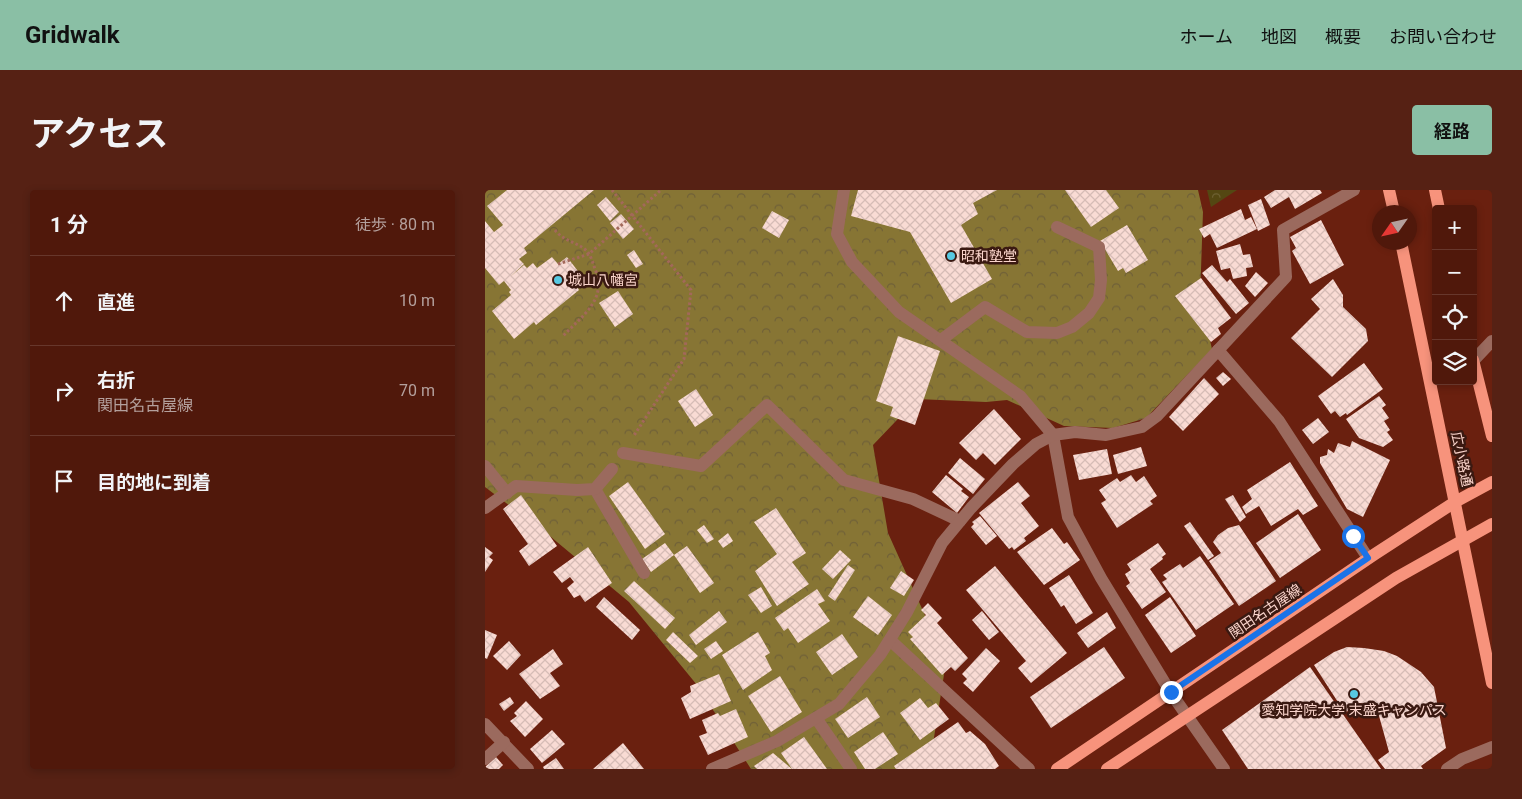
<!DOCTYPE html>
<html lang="ja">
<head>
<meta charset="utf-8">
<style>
  :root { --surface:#50180b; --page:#562114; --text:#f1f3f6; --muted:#b4a09d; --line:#67372c; --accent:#8abfa5 }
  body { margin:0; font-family:Roboto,"Noto Sans JP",sans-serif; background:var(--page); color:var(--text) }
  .controls { position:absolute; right:15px; top:15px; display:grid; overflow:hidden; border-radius:5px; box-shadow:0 2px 8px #0003 }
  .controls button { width:45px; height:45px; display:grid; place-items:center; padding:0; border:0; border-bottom:1px solid var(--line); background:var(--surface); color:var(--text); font:25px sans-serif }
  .compass { position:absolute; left:887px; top:15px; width:45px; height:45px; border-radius:50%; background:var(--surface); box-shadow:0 2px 8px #0003; rotate:236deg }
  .stop { position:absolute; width:15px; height:15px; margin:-11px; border:4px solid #1a73e8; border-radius:50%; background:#fff }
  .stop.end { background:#1a73e8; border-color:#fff; box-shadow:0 1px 5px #0008 }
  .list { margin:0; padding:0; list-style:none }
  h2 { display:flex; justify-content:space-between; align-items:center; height:65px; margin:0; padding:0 20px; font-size:21px }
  h2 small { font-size:16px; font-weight:400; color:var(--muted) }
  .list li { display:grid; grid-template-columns:32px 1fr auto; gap:15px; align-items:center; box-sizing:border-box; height:90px; padding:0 20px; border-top:1px solid var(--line) }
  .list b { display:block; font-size:19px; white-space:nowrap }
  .list p { margin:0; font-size:16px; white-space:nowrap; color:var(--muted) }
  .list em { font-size:16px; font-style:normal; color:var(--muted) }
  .icon { flex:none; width:28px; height:28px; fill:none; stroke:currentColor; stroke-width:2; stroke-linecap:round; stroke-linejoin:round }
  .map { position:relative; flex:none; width:1007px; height:579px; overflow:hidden; border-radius:5px }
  header { display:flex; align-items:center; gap:30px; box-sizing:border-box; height:70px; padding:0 25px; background:var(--accent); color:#111 }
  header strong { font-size:24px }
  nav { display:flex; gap:28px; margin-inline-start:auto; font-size:18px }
  .intro { display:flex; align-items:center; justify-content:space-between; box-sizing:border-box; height:120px; padding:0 30px }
  h1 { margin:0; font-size:35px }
  .button { padding:12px 22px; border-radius:5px; background:var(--accent); color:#111; font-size:18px; font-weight:700 }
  main { display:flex; gap:30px; padding:0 30px }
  aside { flex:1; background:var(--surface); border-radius:5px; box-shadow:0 2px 8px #0003 }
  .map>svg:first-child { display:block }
  .forest { fill:url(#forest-crowns) }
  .park { fill:url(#park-crowns) }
  .building { fill:url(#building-cross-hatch) }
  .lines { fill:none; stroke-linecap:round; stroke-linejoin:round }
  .path { stroke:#a3685a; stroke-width:3; stroke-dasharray:2.5 2.5; stroke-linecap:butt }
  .minor { stroke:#9b6a5e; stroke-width:12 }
  .major { stroke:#f7937c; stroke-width:12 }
  .route { stroke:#1a73e8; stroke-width:6 }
  .poi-dot { fill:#57c9e2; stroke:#3a1911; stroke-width:2 }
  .labels { text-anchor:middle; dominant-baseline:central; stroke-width:5; stroke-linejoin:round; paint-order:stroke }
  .poi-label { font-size:14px; fill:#fad4cb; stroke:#3a1911; text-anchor:start }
  .street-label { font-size:14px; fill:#fad4cb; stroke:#3a1911 }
</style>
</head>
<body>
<header>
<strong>Gridwalk</strong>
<nav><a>ホーム</a><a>地図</a><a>概要</a><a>お問い合わせ</a></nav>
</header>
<div class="intro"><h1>アクセス</h1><a class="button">経路</a></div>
<main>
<aside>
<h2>1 分<small>徒歩 · 80 m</small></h2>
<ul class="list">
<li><svg class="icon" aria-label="ahead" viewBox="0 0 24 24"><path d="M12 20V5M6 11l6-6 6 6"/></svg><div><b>直進</b></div><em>10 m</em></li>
<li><svg class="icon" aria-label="right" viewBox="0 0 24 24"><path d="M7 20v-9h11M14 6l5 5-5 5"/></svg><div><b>右折</b><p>関田名古屋線</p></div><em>70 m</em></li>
<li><svg class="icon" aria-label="arrive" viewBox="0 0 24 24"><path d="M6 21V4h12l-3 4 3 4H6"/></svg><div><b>目的地に到着</b></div></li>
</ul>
</aside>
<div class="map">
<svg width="1007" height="579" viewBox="0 0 1007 579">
  <defs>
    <pattern id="forest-crowns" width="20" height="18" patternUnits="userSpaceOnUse" patternTransform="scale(1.25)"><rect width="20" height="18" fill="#877534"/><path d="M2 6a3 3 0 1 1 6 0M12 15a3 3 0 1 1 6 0" fill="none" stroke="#6f6038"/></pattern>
    <pattern id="park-crowns" width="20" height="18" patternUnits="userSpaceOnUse" patternTransform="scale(1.25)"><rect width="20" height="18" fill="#544712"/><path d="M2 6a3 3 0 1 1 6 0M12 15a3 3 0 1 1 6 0" fill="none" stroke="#6e6133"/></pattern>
    <pattern id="building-cross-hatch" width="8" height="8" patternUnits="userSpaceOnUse" patternTransform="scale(1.25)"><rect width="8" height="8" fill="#f9dbd4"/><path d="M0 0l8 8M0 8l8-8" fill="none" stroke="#d6bcb6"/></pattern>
  </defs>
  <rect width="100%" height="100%" fill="#6a200f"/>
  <path class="forest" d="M0,0H713L718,22L715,108L727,159L661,228L628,238L579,236L522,210L501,212L432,209L388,255L403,343L461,472L444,579H266L212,495L144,412L66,347L0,297Z"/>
  <path class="park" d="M722,0H752L726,17Z"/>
  <g class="building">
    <path d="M22,0H109L39,58L42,63L34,69L39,74L25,87L39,75L42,78L48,73L52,78L67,67L73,74L82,67L96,85L88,91L94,100L51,135L49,132L29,149L7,121L26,105L24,102L26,100L19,91L14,95L0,78V31L9,42L18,35L2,16Z"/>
    <path d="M373,0H512L488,13L493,24L476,35L507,89L466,113L425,42L366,26Z"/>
    <path d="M580,0H621L634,18L606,37Z"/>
    <path d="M790,0H835L837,3L810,19L804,7L786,18L779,7Z"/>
    <path d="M121,7L134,22L125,31L112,15Z"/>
    <path d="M776,9L785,35L773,41L763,15Z"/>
    <path d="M756,19L760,30L766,27L772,39L732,58L725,44L719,48L714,39Z"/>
    <path d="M287,21L304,30L294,48L277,38Z"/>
    <path d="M136,24L149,39L138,49L125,33Z"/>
    <path d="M836,30L859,75L825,94L807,61L811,58L805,47Z"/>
    <path d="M642,35L663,70L641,83L638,78L633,81L615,51Z"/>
    <path d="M755,54L758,65L765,64L768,77L761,78L762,86L748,89L745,78L736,80L731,61Z"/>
    <path d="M149,60L158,74L151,78L142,65Z"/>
    <path d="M727,75L742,92L745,89L764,113L751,124L717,83Z"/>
    <path d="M771,82L783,93L770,107L760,96Z"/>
    <path d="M716,88L746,128L733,138L736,144L726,152L690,106Z"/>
    <path d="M848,89L858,105V117L881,139L883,151L847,187L806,148L835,119L826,109Z"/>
    <path d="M133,101L148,124L130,137L114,113Z"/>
    <path d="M413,146L455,161L430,235L405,226L408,217L391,211Z"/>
    <path d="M879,173L898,199L862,225L861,223L855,227L850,221L846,224L833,206Z"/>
    <path d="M738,182L746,189L738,196L731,188Z"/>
    <path d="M719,188L734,204L698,241L684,227Z"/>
    <path d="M211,199L228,225L210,237L193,211Z"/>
    <path d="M894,206L901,215L897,218L904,228L899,231L905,240L902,242L908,250L898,257L874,248L861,229Z"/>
    <path d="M509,219L536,249L510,275L498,263L491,270L474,253Z"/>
    <path d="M833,228L844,242L828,254L817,240Z"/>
    <path d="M867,251L905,270L878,327L862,319L835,273V267L842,265L843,259L849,263L853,253L865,257Z"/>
    <path d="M656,257L662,276L633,284L628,265Z"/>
    <path d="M622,259L627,284L594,290L588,265Z"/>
    <path d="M475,268L500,289L488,304L463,283Z"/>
    <path d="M805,272L833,316L818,325L813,319L786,336L774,316L761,324L757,317L767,309L762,300Z"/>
    <path d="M461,285L478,299L476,301L484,307L472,323L447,302Z"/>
    <path d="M646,285L651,292L659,286L672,306L665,311L668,314L632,338L616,313L621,310L614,300L632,288L635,292Z"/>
    <path d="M143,292L180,344L160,359L124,306Z"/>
    <path d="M533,292L545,306L536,313L554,336L539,348L541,351L529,360L527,357L524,359L494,323Z"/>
    <path d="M36,305L72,356L44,376L34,361L43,354L18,319Z"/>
    <path d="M748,305L761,327L755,332L740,309Z"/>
    <path d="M291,318L321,363L307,372L324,394L292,416L270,381L292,364L269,332Z"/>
    <path d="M813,324L836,360L795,388L771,353Z"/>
    <path d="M495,326L512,346L501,355L486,337L489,334L487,332Z"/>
    <path d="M705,332L729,366L723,370L699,336Z"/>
    <path d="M219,335L229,349L222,353L212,340Z"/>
    <path d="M754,335L791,391L754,416L724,371L736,363L728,352L733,345L743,338Z"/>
    <path d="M567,338L579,354L582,352L595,370L559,395L532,362Z"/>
    <path d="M243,343L248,351L238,358L233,351Z"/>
    <path d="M180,353L189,365L166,382L157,369Z"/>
    <path d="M673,353L681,364L677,367L678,369L665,379L681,402L657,419L641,396L645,393L640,384L646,380L642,374Z"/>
    <path d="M202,356L229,393L215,403L189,365Z"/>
    <path d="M0,357L8,363L4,367L8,370L0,382Z"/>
    <path d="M103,357L127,393L100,412L95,405L89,408L82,398L89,392L85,387L77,393L68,382Z"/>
    <path d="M355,360L366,370L348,389L337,379Z"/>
    <path d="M715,366L749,414L711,440L677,392L682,389L678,385L695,374L698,378Z"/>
    <path d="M363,375L370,380L350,411L343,406Z"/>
    <path d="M510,376L582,463L546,493L533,478L541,471L481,400Z"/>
    <path d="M416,381L429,390L419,406L405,398Z"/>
    <path d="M584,385L608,423L591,434L579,415L576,417L564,398Z"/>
    <path d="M149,391L190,428L180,439L139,401Z"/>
    <path d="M276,397L287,416L276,423L263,405Z"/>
    <path d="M332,399L340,411L333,414L345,431L313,453L303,438L299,441L290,428Z"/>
    <path d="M383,406L407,425L393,445L368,427Z"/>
    <path d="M119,407L155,440L147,450L111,417Z"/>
    <path d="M685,407L711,446L686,463L660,425Z"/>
    <path d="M443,413L457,428L452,433L483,468L470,481L466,477L457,485L425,449L428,447L423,442L441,425L436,420Z"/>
    <path d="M234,421L242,432L211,455L204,445Z"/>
    <path d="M497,421L514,442L504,450L487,430Z"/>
    <path d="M622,422L631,438L603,458L592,443Z"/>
    <path d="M0,440L12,445L2,469L0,468Z"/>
    <path d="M188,442L213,466L205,473L181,450Z"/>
    <path d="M273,442L285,463L280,466L287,480L258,500L237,465Z"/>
    <path d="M357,444L373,467L347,485L331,462Z"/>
    <path d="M24,451L36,465L22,480L8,466Z"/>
    <path d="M231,451L238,461L226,469L219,459Z"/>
    <path d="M619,457L640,488L566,538L545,507Z"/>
    <path d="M862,457L879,458L899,461L912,466L936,482L949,497L961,558L936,576L938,579H900L893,570L904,562L891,515L874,513L860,523L829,475L849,462Z"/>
    <path d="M501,458L515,471L488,502L478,493L482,489L477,484Z"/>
    <path d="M68,459L78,474L65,483L75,496L55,509L34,484Z"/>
    <path d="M825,477L896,579H763L737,540Z"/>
    <path d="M234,484L246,511L205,529L196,508L206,502L205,496Z"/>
    <path d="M295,486L317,522L286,542L263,506Z"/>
    <path d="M25,507L29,513L19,521L14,514Z"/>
    <path d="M382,507L395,527L363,548L350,529Z"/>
    <path d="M435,508L443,518L451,513L464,529L435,550L415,523Z"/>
    <path d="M41,511L58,529L40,547L25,531L32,526L29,523Z"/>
    <path d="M251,519L263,547L223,565L214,546L222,543L217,530L233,523L235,526Z"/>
    <path d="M473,532L481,543L485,541L500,554L514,576L510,579H411L409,576Z"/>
    <path d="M67,540L80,554L57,573L45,559Z"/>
    <path d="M398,542L413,564L390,579H380L369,562Z"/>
    <path d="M319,547L342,579H307L296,563Z"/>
    <path d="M138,553L159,579H108Z"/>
    <path d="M288,563L307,579H272L269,576Z"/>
    <path d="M11,567L18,575L14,579H0V577Z"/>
    <path d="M71,568L79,579H59L58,577Z"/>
  </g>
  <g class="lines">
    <g class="path">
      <path d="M127,0L206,100L199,169L148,247"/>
      <path d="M70,40C78,51 92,52 102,61C106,66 108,73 110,79C123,109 97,126 78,146"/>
      <path d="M73,74L104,64L176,0"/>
    </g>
    <g class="minor">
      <path d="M359,0L352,44L367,72L414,122L535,206L568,245L583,327L616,388L686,503L739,579"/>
      <path d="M456,150L500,117L542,142L572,143L587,137L604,123L614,108L616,90L614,57L572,37"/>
      <path d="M733,160L794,231L883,368"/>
      <path d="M988,171L1007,151"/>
      <path d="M138,263L216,276L282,215L359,290L428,309L475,331"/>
      <path d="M0,276L22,303"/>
      <path d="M110,299L159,383"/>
      <path d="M0,318L31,296L92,300L110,299L127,279"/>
      <path d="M405,450L544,579"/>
      <path d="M331,528L366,579"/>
      <path d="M0,534L43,579"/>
      <path d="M0,569L19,552"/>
      <path d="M227,579L292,551L354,514L395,465L422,422L457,353L486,318L528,274L551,254L568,245L590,242L621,245L657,237L672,226L801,87L798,40L869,0"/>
      <path d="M962,579L977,569L1007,557"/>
    </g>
    <g class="major">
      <path d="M904,0L909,22"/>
      <path d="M950,0L954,19"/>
      <path d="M916,52L1007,493"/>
      <path d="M988,170L1007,246"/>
      <path d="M572,579L890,364L970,312L1007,292"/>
      <path d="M622,579L911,388L1007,334"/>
    </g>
  </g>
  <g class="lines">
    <path class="route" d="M686,502L883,368L868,346"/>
  </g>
  <g class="poi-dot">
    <circle cx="466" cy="66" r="5"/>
    <circle cx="73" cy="90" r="5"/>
    <circle cx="869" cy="504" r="5"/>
  </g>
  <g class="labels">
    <g class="poi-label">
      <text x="476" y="66">昭和塾堂</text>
      <text x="83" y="90">城山八幡宮</text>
      <text x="869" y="520" text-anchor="middle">愛知学院大学 末盛キャンパス</text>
    </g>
    <g class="street-label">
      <text transform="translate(977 269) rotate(78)">広小路通</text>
      <text transform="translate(780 421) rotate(-34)">関田名古屋線</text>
    </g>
  </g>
</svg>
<div class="controls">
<button>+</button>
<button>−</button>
<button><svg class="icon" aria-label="locate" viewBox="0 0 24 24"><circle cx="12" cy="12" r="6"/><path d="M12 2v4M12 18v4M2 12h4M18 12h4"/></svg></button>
<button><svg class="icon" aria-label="layers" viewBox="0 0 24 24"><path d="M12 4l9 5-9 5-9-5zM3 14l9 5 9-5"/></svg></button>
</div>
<svg class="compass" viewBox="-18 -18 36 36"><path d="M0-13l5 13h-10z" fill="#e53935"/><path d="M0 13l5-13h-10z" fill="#b4a09d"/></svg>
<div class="stop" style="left:868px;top:346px"></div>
<div class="stop end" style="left:686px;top:502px"></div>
</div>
</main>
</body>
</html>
